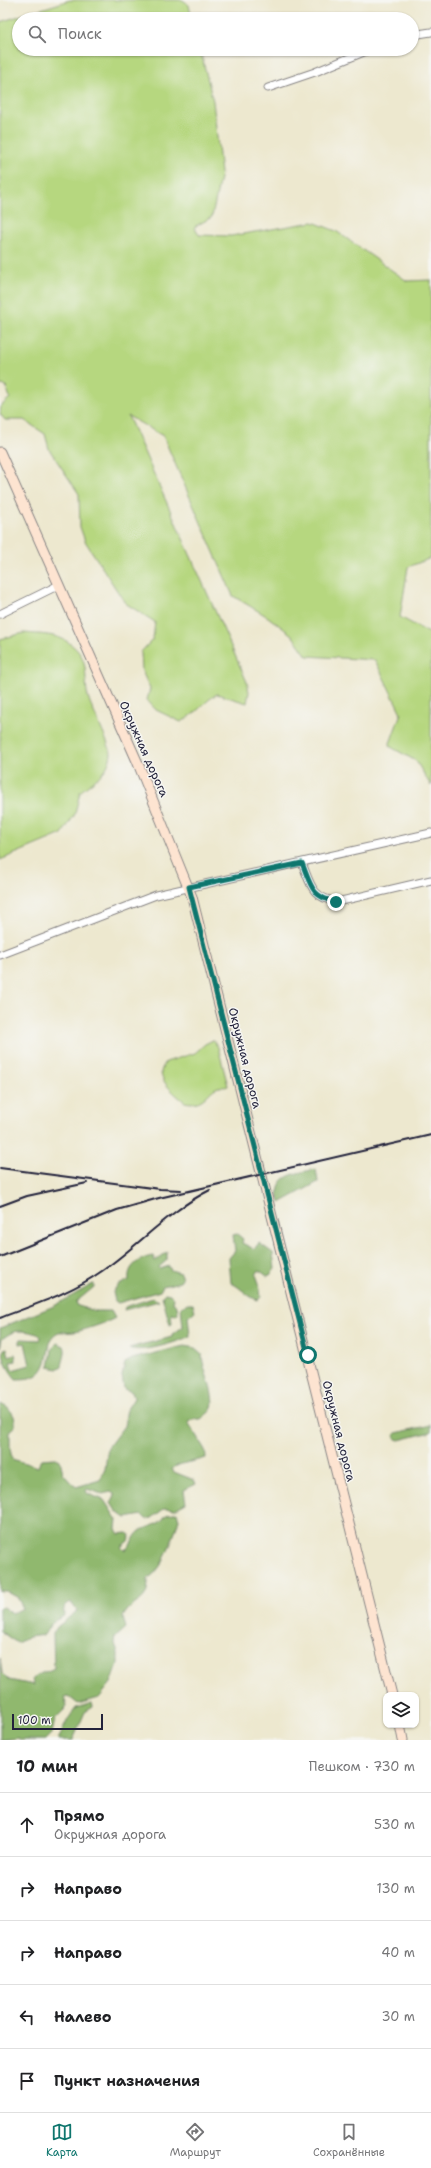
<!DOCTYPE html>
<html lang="ru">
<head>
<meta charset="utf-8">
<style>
  :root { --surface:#fff; --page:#f2f2f2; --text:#202124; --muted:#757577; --line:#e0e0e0; --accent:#0f766e }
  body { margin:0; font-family:"Shantell Sans",sans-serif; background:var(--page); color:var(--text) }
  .controls { position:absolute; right:12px; bottom:12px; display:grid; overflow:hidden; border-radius:8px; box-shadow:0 1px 3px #0004 }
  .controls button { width:36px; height:36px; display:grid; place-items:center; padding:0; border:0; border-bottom:1px solid var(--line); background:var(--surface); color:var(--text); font:20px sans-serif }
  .scale { position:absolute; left:12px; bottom:10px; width:91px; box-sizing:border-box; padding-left:4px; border:2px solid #22223b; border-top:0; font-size:11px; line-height:14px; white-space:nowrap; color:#22223b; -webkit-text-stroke:3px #f6f6f2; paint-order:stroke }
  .stop { position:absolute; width:12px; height:12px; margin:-9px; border:3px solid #0f766e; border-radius:50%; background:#fff }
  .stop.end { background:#0f766e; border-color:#fff; box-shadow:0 1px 4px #0008 }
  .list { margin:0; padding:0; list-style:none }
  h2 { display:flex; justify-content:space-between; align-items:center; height:52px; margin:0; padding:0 16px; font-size:17px }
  h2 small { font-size:13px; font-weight:400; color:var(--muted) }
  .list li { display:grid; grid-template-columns:26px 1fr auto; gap:12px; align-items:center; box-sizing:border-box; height:64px; padding:0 16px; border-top:1px solid var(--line) }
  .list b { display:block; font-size:15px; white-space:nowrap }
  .list p { margin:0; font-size:13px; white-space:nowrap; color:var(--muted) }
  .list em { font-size:13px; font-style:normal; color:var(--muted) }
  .icon { flex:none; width:22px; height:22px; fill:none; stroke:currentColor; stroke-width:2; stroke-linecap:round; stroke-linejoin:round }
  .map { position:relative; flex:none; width:431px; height:1740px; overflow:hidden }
  .search { position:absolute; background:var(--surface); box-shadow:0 1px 3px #0004; left:12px; right:12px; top:12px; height:44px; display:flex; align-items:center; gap:10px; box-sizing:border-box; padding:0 14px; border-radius:22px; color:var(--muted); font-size:15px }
  .sheet { height:372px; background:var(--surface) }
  nav { display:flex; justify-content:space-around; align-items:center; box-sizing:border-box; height:56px; border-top:1px solid var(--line); background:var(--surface); font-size:11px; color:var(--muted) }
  nav a { display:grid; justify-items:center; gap:2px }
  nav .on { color:var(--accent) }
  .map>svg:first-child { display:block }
  .green { fill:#b6d77f; stroke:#6c7c5d }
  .forest { fill:#90b86e; stroke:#596d54 }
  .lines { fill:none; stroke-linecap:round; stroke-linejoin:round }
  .minor-casing { stroke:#888585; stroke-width:9 }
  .secondary-casing { stroke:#888585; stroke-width:11 }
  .minor { stroke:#fff; stroke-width:7 }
  .secondary { stroke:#fde4d1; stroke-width:9 }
  .rail { stroke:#22223b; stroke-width:2 }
  .route { stroke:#0f766e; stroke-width:5 }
  .labels { text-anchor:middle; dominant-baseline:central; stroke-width:3; stroke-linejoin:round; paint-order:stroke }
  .street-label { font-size:12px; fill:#22223b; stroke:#f6f6f2 }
</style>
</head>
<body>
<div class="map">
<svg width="431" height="1740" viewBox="0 0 431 1740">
  <rect width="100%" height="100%" fill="#f6f6f2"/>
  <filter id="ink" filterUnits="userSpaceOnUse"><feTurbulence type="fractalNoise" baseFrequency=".025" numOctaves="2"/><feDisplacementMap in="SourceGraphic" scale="8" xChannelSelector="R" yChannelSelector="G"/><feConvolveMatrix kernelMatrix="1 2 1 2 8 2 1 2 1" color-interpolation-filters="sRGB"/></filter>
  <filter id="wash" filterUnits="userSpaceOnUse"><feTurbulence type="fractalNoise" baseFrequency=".012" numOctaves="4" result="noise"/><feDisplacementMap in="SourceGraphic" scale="16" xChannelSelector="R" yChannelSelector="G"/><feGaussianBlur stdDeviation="0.9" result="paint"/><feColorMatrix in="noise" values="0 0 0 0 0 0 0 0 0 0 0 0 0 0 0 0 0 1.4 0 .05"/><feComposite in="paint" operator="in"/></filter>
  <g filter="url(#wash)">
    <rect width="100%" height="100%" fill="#ede8cf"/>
    <g class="green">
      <path d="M70,0H183L189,5L192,19H19V49H200L213,101L221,173L212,217L194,227L199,235L231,236L313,222L336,231L407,281L431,280V558L408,567L400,617L431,634V786L416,761L389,746L401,713L375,660L307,656L292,635L268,617L233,596L163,436L128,416L247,682L249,692L247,703L217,694C202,703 197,714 181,722L156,710L147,700L150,689L142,671L141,652L153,639L155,622L125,603L85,541L80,527L79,494L49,449L45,434L24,420H5L0,414L1,406L10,398L6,386L0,385V22Z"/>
      <path d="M24,633C45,635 62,633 77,650C89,662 84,682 88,697C91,707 111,749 111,753C109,773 94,780 80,792L75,814L62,834L0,860V639Z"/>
      <path d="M213,1040L218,1047L228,1086C224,1088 223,1086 219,1087C208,1089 205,1107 185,1102C177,1096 162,1084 161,1073C161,1069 164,1065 166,1062L195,1053L205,1044Z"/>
    </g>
    <g class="forest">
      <path d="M316,1169L318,1182L280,1203C272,1174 295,1174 316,1169Z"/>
      <path d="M237,1234L243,1239L242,1243L254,1249L259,1243L273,1253L275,1269L270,1275L267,1276L259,1270L256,1275L259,1283L261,1297L258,1300C247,1297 241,1287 231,1283L229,1258L235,1251L233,1235Z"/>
      <path d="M167,1252V1260L159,1267L160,1269L169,1266L171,1270L180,1273L182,1279L180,1282L163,1286L160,1291L118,1303L115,1301L113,1292L117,1286L129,1280C127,1266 140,1258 153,1256L155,1261Z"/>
      <path d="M93,1284H94V1287L76,1302L78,1306L96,1311H111L115,1318C109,1322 82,1331 74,1332C62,1334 59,1327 50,1340C50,1347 48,1352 47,1359C42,1376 34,1379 16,1379C10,1372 1,1359 4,1349L7,1348L9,1356L15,1354L16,1361L10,1362L12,1370L30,1365L25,1343L20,1344V1341L21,1339L40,1340L41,1337C38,1333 35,1334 30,1332C17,1330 12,1331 2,1339L0,1348V1328L54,1306Z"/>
      <path d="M165,1293L170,1294L174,1298L173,1303L177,1306L178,1313L176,1315L171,1314L172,1324L170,1325L162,1296Z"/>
      <path d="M153,1298L159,1301L124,1310L125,1307Z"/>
      <path d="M188,1304H193L195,1311L188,1317L190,1336C179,1342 139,1354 129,1348L172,1337V1334L183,1327L181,1307Z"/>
      <path d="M57,1343L64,1346C67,1352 63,1360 62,1366L57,1369L49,1367L52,1350Z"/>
      <path d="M184,1346L195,1348L202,1354C202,1370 218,1398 211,1410C209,1413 204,1416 201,1419H194L188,1422L205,1450L206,1458C195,1462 180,1462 172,1469L174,1472L194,1480L196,1484L184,1490L186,1503L175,1509L165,1508L152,1518L146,1519L142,1515L126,1518L116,1511L111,1503L115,1495L111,1492L102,1494L87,1489L86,1491L88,1494L104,1500L117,1520L116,1529L119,1534L127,1533L130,1535L129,1540L121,1547L124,1550C132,1547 133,1536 140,1531C152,1524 158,1527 166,1515L177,1512L179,1520C173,1537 164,1570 148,1578C149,1606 133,1598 123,1617L126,1628L114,1639L118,1654V1664L111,1683L99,1698L78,1704L68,1696L64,1697L67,1707L55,1719L52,1733L45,1740H20L19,1738L0,1740V1658L2,1673L9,1680L34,1685L32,1680C38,1672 46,1673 54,1668L53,1634L57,1627L77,1611L71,1602C64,1605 63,1609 64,1616L52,1622L44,1635L29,1637L17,1643L0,1631V1608L4,1607L11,1614L23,1608L17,1597L7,1592H0V1404C10,1408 16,1414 15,1426L10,1430V1448L12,1459L38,1467L41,1459L56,1458L60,1460L63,1473L76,1487L100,1480L105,1469L108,1447L124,1426L127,1409L134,1398L132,1392L124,1389L122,1376L125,1363L132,1359Z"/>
      <path d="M431,1425V1432L399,1440L396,1439L394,1435L396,1433Z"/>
      <path d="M92,1703L93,1707L85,1712L73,1740H58L68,1719L76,1708Z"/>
    </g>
  </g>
  <g filter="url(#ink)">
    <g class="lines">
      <defs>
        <g id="minor">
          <path d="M412,35L431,32"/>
          <path d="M268,88L315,72L371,49"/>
          <path d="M0,614L59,585"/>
          <path d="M302,863C311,885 311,897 337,902L431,880"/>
          <path d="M0,955L156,895L431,833"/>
        </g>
        <g id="secondary">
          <path d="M0,452L137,761L192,897L392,1695"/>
          <path d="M400,1725L403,1740"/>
        </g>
      </defs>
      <use href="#minor" class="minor-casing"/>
      <use href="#secondary" class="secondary-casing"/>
      <use href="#minor" class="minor"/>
      <use href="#secondary" class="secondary"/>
      <g class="rail">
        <path d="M0,1168L160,1189L181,1190"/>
        <path d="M0,1206L27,1196L87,1183"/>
        <path d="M0,1257L117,1210L159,1198L431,1135"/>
        <path d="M0,1318C36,1304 71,1293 102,1271C139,1245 170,1210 210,1190"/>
      </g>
    </g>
  </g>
  <g class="lines" filter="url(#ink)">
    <path class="route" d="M308,1355L189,887L302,863C311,885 311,897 336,902"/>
  </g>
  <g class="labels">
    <g class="street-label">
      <text transform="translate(144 749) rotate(66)">Окружная дорога</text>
      <text transform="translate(245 1058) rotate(76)">Окружная дорога</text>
      <text transform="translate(339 1431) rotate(76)">Окружная дорога</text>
    </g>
  </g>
</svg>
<div class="controls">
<button><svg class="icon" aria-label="layers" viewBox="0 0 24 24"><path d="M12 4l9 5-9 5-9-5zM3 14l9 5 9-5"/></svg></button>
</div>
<div class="scale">100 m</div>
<div class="stop" style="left:308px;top:1355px"></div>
<div class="stop end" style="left:336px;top:902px"></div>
<div class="search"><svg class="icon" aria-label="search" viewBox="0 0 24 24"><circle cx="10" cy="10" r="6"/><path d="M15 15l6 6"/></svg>Поиск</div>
</div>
<section class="sheet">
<h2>10 мин<small>Пешком · 730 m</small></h2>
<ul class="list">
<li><svg class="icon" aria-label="ahead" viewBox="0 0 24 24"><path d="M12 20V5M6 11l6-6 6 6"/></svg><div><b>Прямо</b><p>Окружная дорога</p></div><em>530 m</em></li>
<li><svg class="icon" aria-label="right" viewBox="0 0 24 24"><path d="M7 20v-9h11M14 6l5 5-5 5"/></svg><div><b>Направо</b></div><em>130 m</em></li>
<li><svg class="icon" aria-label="right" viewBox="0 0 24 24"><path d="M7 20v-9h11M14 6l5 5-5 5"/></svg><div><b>Направо</b></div><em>40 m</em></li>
<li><svg class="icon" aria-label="left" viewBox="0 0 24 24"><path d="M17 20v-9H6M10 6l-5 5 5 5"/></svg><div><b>Налево</b></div><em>30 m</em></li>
<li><svg class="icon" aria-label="arrive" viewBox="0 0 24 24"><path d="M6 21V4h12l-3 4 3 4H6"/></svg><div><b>Пункт назначения</b></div></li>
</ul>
</section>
<nav>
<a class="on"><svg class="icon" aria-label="map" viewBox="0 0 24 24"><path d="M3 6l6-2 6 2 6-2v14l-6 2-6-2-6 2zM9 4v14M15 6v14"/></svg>Карта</a>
<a><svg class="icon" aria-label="directions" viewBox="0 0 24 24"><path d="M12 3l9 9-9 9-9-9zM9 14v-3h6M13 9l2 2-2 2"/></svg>Маршрут</a>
<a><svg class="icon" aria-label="saved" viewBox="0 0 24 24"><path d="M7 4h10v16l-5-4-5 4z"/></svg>Сохранённые</a>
</nav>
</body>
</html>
